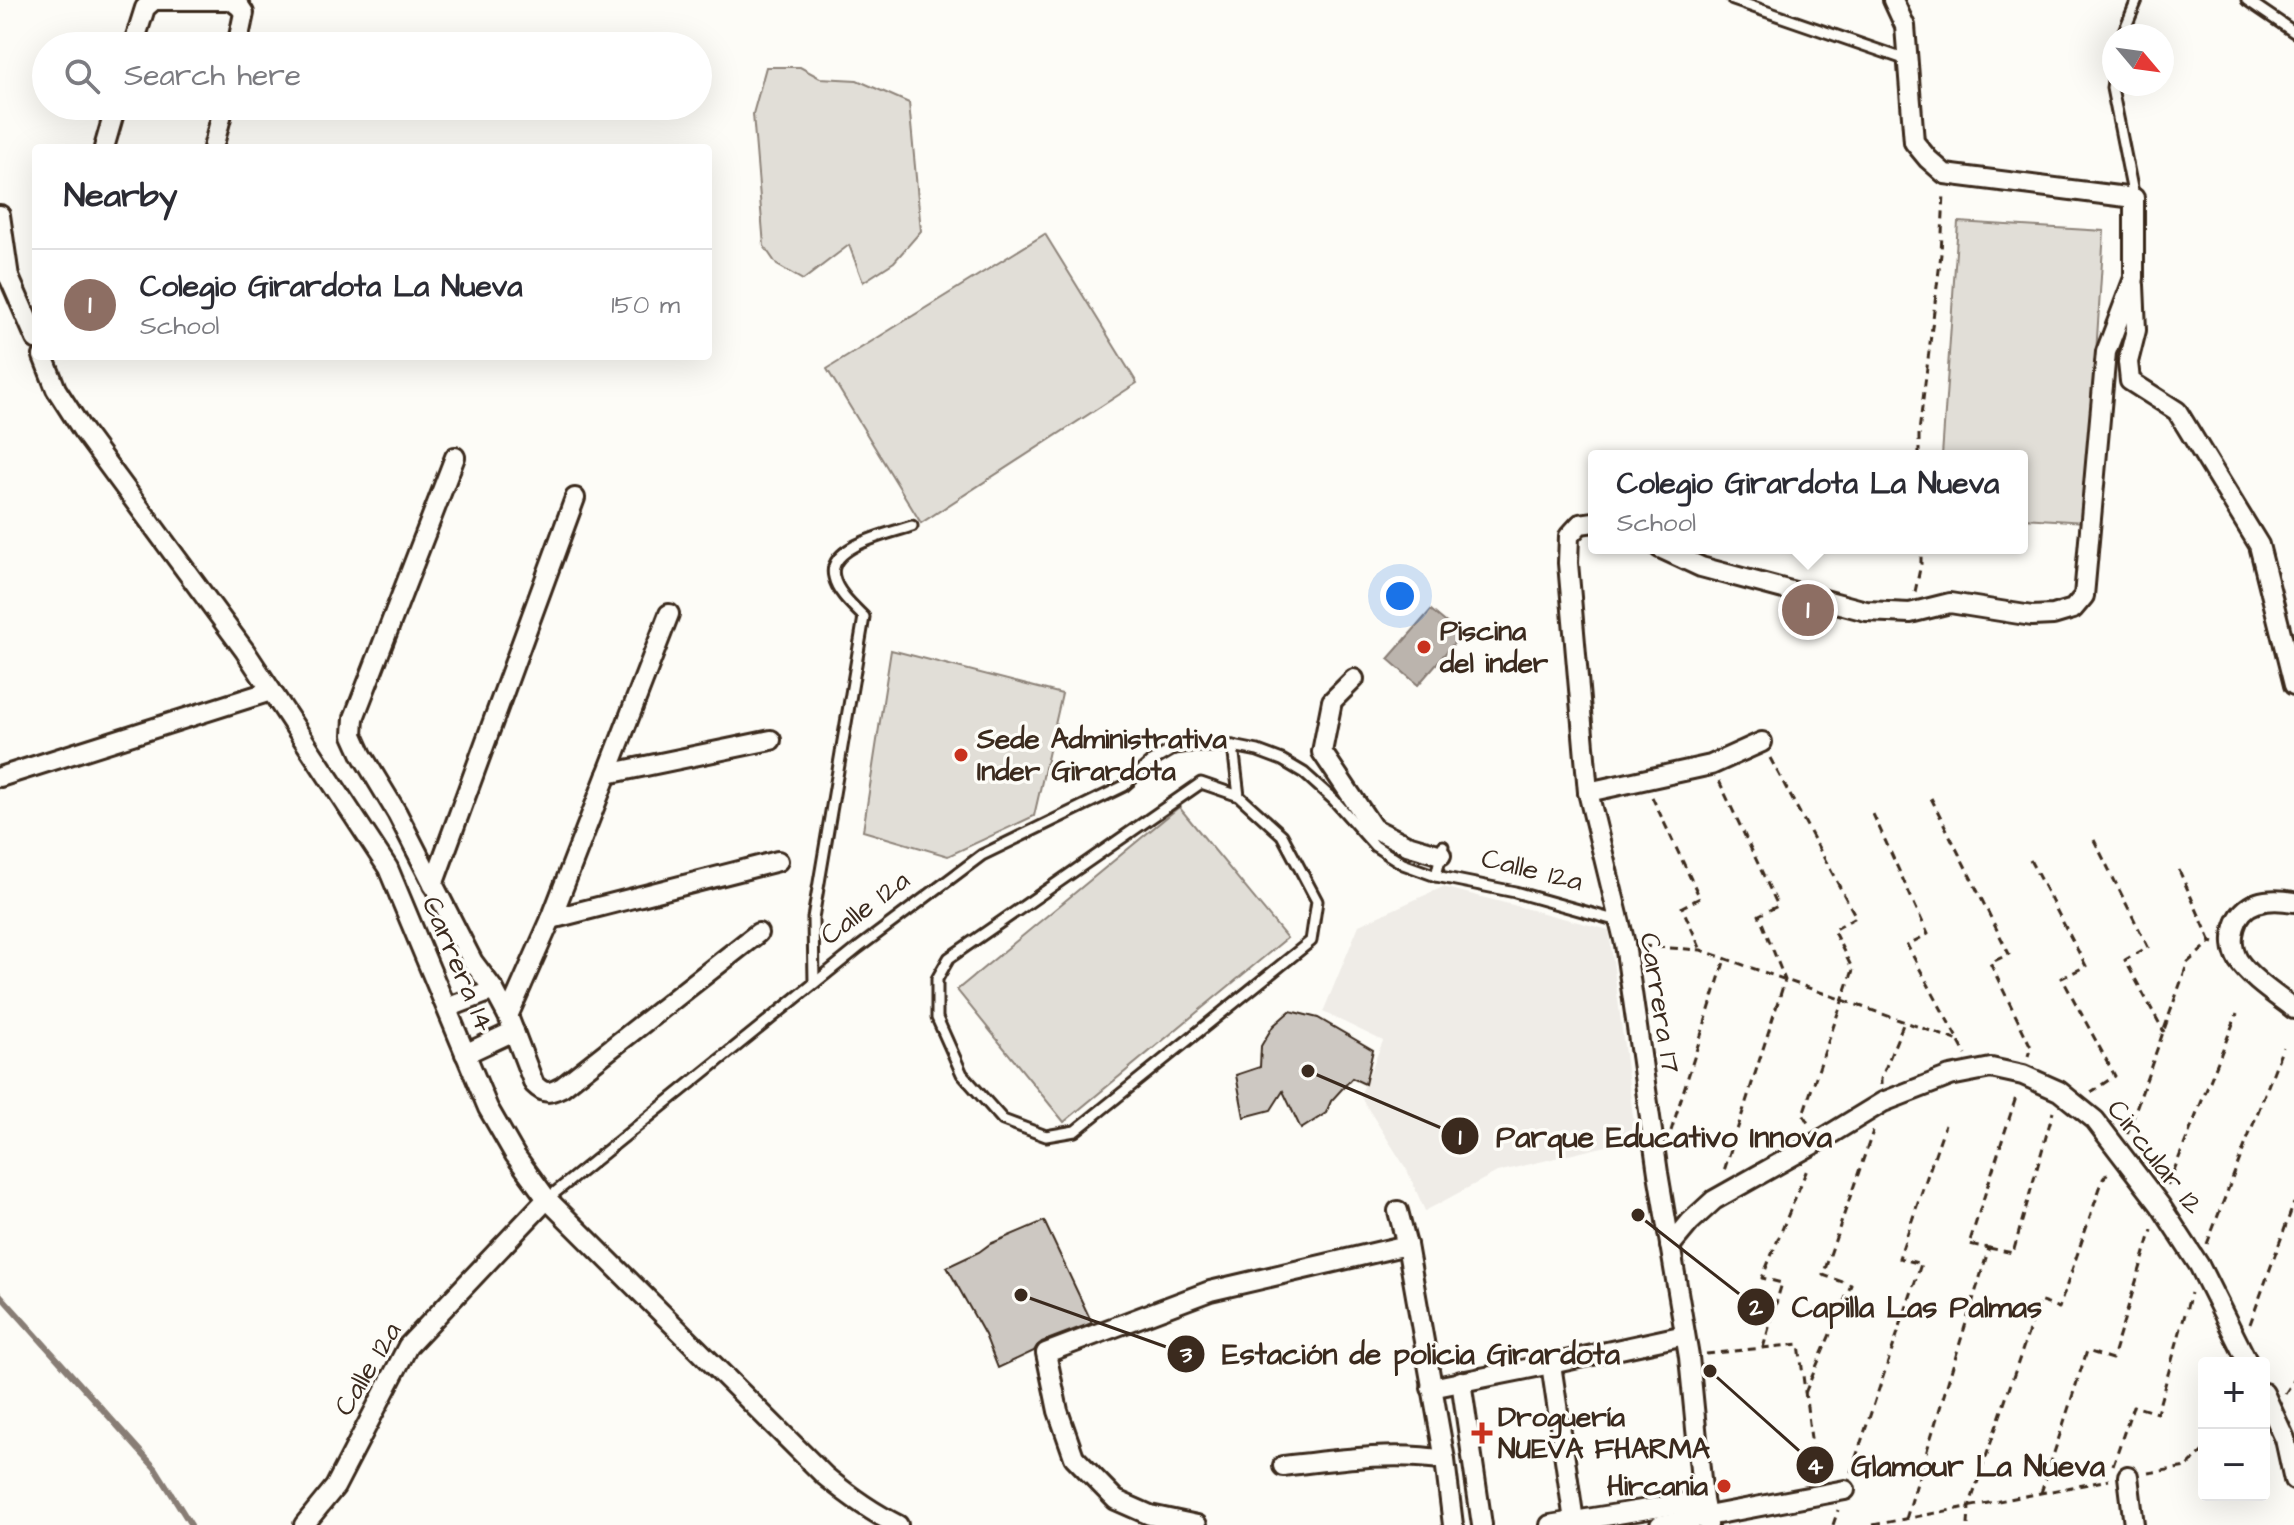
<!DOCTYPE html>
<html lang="en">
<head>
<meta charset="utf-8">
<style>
  :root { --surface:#fff; --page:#f7f7f7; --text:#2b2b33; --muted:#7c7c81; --line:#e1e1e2; --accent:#7c3aed }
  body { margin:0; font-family:"Architects Daughter",sans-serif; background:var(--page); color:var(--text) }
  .controls { position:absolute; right:24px; bottom:24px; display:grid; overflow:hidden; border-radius:8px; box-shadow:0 8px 32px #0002 }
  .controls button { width:72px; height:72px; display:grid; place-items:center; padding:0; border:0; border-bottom:2px solid var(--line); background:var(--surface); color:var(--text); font:40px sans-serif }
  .compass { position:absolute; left:2102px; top:24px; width:72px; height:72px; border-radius:50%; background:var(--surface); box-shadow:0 8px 32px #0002; rotate:119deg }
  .you { position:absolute; left:1400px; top:596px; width:28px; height:28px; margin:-20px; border:6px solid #fff; border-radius:50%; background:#1a73e8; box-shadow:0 0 0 12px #1a73e833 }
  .badge { display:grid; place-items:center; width:52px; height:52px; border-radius:50%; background:var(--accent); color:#fff; font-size:26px; font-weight:700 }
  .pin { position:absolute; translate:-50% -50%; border:4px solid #fff; box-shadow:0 2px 8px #0006 }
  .popup { position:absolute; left:1588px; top:450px; width:440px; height:104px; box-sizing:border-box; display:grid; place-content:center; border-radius:8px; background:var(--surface); filter:drop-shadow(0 2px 6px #0005); font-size:26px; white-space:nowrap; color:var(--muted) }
  .popup b { font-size:30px; color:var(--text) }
  .popup::after { content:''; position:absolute; left:50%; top:100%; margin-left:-16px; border:16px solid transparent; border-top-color:var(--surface) }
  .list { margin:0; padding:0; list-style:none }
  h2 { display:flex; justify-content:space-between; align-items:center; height:104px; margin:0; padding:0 32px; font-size:34px }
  h2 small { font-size:26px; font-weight:400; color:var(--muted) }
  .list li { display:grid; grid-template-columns:52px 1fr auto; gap:24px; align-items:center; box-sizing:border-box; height:112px; padding:0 32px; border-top:2px solid var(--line) }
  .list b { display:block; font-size:30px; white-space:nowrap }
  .list p { margin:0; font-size:26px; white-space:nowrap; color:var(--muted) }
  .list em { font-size:26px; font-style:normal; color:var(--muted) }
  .icon { flex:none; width:44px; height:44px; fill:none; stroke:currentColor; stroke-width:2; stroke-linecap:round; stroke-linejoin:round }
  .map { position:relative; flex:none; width:2294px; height:1525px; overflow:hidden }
  .search { position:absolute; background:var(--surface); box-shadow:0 8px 32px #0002; left:32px; top:32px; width:680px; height:88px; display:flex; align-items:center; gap:20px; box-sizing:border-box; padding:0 28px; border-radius:44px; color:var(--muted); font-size:30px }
  .panel { position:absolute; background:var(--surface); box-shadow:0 8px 32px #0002; left:32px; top:144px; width:680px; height:216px; border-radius:8px }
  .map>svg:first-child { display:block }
  .built { fill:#efece7 }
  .green { fill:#e1ded7; stroke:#8e847a; stroke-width:2 }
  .water { fill:#bbb4ad; stroke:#887d74; stroke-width:2 }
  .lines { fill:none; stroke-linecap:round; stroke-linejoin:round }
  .stream { stroke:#887d74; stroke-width:6 }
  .building { fill:#cdc8c2; stroke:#3b2a1e; stroke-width:2 }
  .lane-casing { stroke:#3b2a1e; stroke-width:15 }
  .street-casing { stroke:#3b2a1e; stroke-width:24 }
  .path { stroke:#3b2a1e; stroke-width:3; stroke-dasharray:8 6; stroke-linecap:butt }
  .lane { stroke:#fdfcf7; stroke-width:9 }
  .street { stroke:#fdfcf7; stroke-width:18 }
  .poi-dot { fill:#c8321e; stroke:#fdfcf7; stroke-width:3 }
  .labels { text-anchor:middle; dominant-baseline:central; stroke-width:7; stroke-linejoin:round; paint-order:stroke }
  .poi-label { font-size:28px; font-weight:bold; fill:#3b2a1e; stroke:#fdfcf7; text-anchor:start }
  .street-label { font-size:28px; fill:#3b2a1e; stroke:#fdfcf7 }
  .leader { fill:none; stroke:#3b2a1e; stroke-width:3 }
  .callout-dot { fill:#3b2a1e; stroke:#fdfcf7; stroke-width:3 }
  .mark-label { font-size:24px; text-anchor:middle; font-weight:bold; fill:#fff }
  .callout-label { font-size:30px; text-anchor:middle; font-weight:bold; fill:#3b2a1e; stroke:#fdfcf7; stroke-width:7; stroke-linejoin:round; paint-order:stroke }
</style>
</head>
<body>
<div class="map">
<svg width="2294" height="1525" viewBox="0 0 2294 1525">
  <rect width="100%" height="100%" fill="#fdfcf7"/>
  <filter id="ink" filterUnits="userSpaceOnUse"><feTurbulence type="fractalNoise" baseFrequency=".0125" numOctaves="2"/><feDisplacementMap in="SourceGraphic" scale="16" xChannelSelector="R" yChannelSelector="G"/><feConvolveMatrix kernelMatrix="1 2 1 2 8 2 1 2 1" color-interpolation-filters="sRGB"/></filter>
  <g filter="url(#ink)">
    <path class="built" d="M1443,887L1609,930L1636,1139L1497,1172L1425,1211L1407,1170L1360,1096L1383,1041L1323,1012L1359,925Z"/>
    <g class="green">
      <path d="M766,67H800L820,78L857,80L909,103L921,231L894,262L863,282L849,245L803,280L777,265L764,246L753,114Z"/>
      <path d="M1958,222L2104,231L2085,522L2022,518V456H1942Z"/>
      <path d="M1045,234L1137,383L921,523L827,369Z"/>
      <path d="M891,650L1062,694L1034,816L948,856L863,831Z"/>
      <path d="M1179,807L1287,938L1064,1122L957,990Z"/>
    </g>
    <path class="water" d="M1431,610L1461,635L1418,685L1388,659Z"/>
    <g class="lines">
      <path class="stream" d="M0,1295L156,1469L191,1525"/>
    </g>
    <g class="building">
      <path d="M1290,1011L1318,1018L1373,1050L1365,1084L1352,1078L1331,1101L1326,1113L1301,1129L1283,1091L1271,1110L1244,1117L1236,1075L1260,1067L1261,1046L1273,1026Z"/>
      <path d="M1044,1221L1092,1323L1042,1342L1037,1346L1034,1351L998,1368L985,1335L947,1267L979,1252L990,1244Z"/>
    </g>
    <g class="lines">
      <defs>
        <g id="lane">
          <path d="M1733,0L1907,60"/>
          <path d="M2247,0L2294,32"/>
          <path d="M2122,36L2137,0"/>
          <path d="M2114,73L2112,88L2134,198"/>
          <path d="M1233,746L1239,796L1282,835L1317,901L1311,941L1075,1131L1046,1136L1003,1120L962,1074L937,1018V979L949,958L1201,783L1239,796"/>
          <path d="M1436,876L1443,846"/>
          <path d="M814,983L813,918L864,617C853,606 837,592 834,577C826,546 891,533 912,526"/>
          <path d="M547,1199L858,948L982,855L1124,786L1151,762L1175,748L1189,746H1233L1258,751L1282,760L1304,773L1334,800L1375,846L1403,864L1436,876L1515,892L1618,921"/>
        </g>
        <g id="street">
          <path d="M133,46L145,8L154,0H231L240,7L244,13L237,46"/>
          <path d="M104,148L116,106"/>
          <path d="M213,148L224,106"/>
          <path d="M0,215L9,277"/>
          <path d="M0,267L9,277L36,339"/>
          <path d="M2134,285L2136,330L2128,362L2130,381L2177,411L2259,545L2294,685"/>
          <path d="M43,356L56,389L83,431L245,651L388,868L488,1108L515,1155L547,1199L825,1476C848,1495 871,1512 898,1525"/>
          <path d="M455,457L354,718L353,735L362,755L397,813L473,962L494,990L508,1016L534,1084C545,1095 550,1093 562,1087L758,933"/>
          <path d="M1594,522L1580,524L1569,536L1568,563L1588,792L1625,944L1658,1173L1689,1357L1703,1500L1708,1525"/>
          <path d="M1660,548L1701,567L1866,611L1910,613L1950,603L2032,616L2053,615L2073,609L2084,596L2106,352L2134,278V198L1945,174L1928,159L1914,142L1905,26L1893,0"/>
          <path d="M1354,679L1332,701L1322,752L1373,828L1407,845L1441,855"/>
          <path d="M607,774L771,740"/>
          <path d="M0,777L271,691"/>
          <path d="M1588,792L1711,765L1762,742"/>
          <path d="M433,885L575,498"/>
          <path d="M2294,902C2282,900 2269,899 2257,903C2234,910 2227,941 2238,960C2251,979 2276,995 2294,1009"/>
          <path d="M551,919L778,861"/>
          <path d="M447,1008L494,990"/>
          <path d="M508,1016L551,919L669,614"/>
          <path d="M465,1054L514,1031"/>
          <path d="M1398,1211L1407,1245L1445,1460L1453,1525"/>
          <path d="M1670,1246L1690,1222L1714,1200L1819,1141L1883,1102L1950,1076L1991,1068L2023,1075L2059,1091L2095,1120L2160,1205L2199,1265L2248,1363"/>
          <path d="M1551,1364L1574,1521"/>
          <path d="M1461,1381L1482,1525"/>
          <path d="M1431,1388L1551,1364L1685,1335"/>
          <path d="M2264,1393L2285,1439L2294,1480"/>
          <path d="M1283,1466C1334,1460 1394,1451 1445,1460"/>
          <path d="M2128,1476L2134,1525"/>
          <path d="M304,1525L335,1487L408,1346L547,1199"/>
          <path d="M1197,1525L1150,1515L1116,1500L1074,1457L1058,1411L1046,1353L1210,1291L1407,1245"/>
          <path d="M1550,1525L1703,1500"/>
          <path d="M1660,1525L1845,1490"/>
        </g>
      </defs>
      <use href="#lane" class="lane-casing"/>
      <use href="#street" class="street-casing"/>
      <g class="path">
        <path d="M1919,456V432L1941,254L1944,193"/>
        <path d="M1915,592L1921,564V548"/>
        <path d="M1770,758L1856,917L1833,930L1853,970L1803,1114L1809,1125"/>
        <path d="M1719,781L1778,906L1759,915L1785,980L1723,1174"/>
        <path d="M1652,797L1700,898L1682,907L1701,950"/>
        <path d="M1931,798L2009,954L1990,963L2031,1047L2028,1056"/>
        <path d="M1873,814L1928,934L1907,945L1966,1055"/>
        <path d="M2094,840L2148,947L2125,960L2164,1032"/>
        <path d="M2030,860L2086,966L2062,978L2115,1076L2091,1092"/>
        <path d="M2179,870L2211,942"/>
        <path d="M1642,946L1701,950L1959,1041"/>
        <path d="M1881,1085V1079L1904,1022"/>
        <path d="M1671,1131L1725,959"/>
        <path d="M2127,1134L2188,962L2211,942L2214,943"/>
        <path d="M2168,1185L2237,1014"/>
        <path d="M2207,1244L2283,1047"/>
        <path d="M1989,1248L2013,1253L2053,1112"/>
        <path d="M2250,1324L2294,1203"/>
        <path d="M1763,1348L1782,1283L1762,1278L1808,1167"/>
        <path d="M1706,1354L1799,1344L1816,1478"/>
        <path d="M1805,1393L1851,1285L1823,1275L1873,1131"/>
        <path d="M2285,1394L2294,1380"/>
        <path d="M2113,1465L2133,1406L2157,1413L2191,1293"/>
        <path d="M1851,1472L1921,1264L1899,1258L1945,1125"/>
        <path d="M2148,1473L2187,1467L2204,1450"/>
        <path d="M2041,1493L2087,1351L2112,1359L2152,1230"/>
        <path d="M1906,1519L1989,1248L1969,1244L2017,1094"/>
        <path d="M1833,1525L1838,1510"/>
        <path d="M1873,1525L2109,1480"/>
        <path d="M1968,1525L1969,1507L2039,1301L2059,1308L2103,1179L2110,1170"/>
      </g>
      <use href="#lane" class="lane"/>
      <use href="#street" class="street"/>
    </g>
  </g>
  <g class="poi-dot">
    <circle cx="1424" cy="647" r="8"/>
    <circle cx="961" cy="755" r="8"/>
    <path d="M1478 1421h8v8h8v8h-8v8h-8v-8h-8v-8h8z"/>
    <circle cx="1724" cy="1486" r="8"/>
  </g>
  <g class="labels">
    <g class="poi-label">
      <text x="1440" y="631">Piscina<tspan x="1440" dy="32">del inder</tspan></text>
      <text x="977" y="739">Sede Administrativa<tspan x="977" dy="32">Inder Girardota</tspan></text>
      <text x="1498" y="1417">Droguería<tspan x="1498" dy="32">NUEVA FHARMA</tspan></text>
      <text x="1708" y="1486" text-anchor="end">Hircania</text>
    </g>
    <g class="street-label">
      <text transform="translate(1532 870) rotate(14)">Calle 12a</text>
      <text transform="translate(865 908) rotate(-37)">Calle 12a</text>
      <text transform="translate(458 964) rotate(67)">Carrera 14</text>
      <text transform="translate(1660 1003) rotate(81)">Carrera 17</text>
      <text transform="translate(2155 1157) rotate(52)">Circular 12</text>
      <text transform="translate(368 1369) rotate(-59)">Calle 12a</text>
    </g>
  </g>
  <path class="leader" d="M1308 1071L1460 1136M1638 1215L1756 1307M1021 1295L1186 1354M1710 1371L1815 1465"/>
  <g class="callout-dot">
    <circle cx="1308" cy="1071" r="8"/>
    <circle cx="1638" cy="1215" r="8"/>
    <circle cx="1021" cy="1295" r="8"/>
    <circle cx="1710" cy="1371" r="8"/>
    <circle cx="1460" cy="1136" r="20"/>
    <circle cx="1756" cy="1307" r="20"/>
    <circle cx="1186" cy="1354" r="20"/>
    <circle cx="1815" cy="1465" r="20"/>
  </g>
  <g class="mark-label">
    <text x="1460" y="1145">1</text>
    <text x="1756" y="1315">2</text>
    <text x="1186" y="1362">3</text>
    <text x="1815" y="1474">4</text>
  </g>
  <g class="callout-label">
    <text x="1664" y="1147">Parque Educativo Innova</text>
    <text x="1917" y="1317">Capilla Las Palmas</text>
    <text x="1421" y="1364">Estación de policia Girardota</text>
    <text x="1978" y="1476">Glamour La Nueva</text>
  </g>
</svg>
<div class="controls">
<button>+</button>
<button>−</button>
</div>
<svg class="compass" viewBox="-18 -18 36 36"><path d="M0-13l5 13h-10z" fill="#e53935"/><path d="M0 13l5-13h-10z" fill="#7c7c81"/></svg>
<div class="you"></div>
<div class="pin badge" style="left:1808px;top:610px;background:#8d6e63">1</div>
<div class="popup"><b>Colegio Girardota La Nueva</b>School</div>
<div class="search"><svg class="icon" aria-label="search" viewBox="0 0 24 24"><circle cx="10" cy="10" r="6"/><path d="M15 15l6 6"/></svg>Search here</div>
<section class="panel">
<h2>Nearby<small></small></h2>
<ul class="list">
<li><span class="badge" style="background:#8d6e63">1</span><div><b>Colegio Girardota La Nueva</b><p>School</p></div><em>150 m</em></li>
</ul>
</section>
</div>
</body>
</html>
